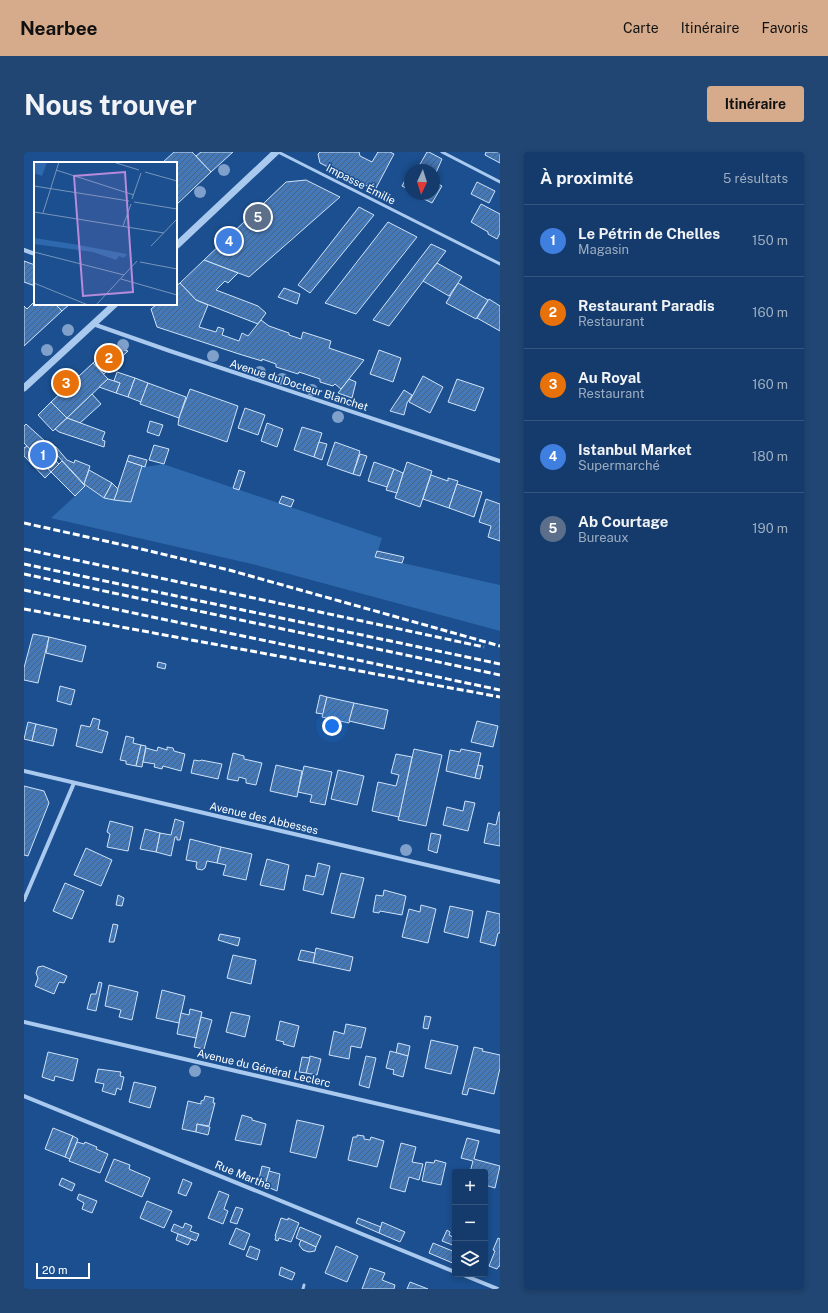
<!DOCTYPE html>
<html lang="fr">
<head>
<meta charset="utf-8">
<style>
  :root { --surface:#143b6b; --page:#214673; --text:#f1f3f6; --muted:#9dadc1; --line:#33557e; --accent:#d6ab8b }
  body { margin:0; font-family:"Public Sans",sans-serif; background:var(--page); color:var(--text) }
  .controls { position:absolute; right:12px; bottom:12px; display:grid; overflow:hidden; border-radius:4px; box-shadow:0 2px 6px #0003 }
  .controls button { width:36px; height:36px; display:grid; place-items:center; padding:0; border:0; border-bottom:1px solid var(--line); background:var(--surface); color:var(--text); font:20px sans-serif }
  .compass { position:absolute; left:380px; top:12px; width:36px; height:36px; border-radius:50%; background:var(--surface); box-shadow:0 2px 6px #0003; rotate:184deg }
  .scale { position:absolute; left:12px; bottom:10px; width:54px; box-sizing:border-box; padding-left:4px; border:2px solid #fff; border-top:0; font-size:11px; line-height:14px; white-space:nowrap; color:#fff; -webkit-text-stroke:3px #1b4f8f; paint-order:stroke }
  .you { position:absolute; left:308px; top:574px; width:14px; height:14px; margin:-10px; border:3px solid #fff; border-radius:50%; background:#1a73e8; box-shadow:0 0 0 6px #1a73e833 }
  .badge { display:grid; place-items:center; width:26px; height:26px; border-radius:50%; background:var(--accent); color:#fff; font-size:13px; font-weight:700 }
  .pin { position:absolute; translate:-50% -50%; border:2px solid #fff; box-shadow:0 1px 4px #0006 }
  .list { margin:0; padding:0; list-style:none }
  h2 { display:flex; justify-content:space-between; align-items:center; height:52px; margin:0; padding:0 16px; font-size:17px }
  h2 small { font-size:13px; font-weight:400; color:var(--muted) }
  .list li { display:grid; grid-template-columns:26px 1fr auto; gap:12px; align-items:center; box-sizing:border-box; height:72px; padding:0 16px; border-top:1px solid var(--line) }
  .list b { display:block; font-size:15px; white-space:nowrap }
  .list p { margin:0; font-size:13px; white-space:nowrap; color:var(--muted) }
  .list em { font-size:13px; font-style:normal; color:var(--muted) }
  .icon { flex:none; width:22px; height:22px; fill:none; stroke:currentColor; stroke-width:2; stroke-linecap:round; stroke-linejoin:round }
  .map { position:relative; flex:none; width:476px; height:1137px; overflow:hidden; border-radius:4px }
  header { display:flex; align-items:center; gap:24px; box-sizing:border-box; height:56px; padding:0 20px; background:var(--accent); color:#111 }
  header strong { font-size:19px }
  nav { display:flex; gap:22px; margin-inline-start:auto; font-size:14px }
  .intro { display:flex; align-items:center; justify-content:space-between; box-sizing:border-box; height:96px; padding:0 24px }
  h1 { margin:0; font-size:28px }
  .button { padding:10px 18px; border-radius:4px; background:var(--accent); color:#111; font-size:14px; font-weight:700 }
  main { display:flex; gap:24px; padding:0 24px }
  aside { flex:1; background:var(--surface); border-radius:4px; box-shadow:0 2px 6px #0003 }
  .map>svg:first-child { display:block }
  .green { fill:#2e69ad }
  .building { fill:url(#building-hatch); stroke:#cfe3fa }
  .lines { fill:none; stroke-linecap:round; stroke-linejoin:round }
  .service { stroke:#a9c9ee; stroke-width:3 }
  .minor { stroke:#a9c9ee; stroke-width:4 }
  .tertiary { stroke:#a9c9ee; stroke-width:7 }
  .rail { stroke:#fff; stroke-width:3; stroke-dasharray:7 3; stroke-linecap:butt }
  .tree { fill:#7ea0ca }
  .labels { text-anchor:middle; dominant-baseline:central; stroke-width:3; stroke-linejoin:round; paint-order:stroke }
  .street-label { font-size:11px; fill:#fff; stroke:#1b4f8f }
  .inset-road { fill:none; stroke:#7695bc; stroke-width:1 }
  .view { fill:#b68bdc; fill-opacity:0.15; stroke:#b68bdc; stroke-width:2 }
  .inset-edge { fill:none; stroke:#fff; stroke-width:2 }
</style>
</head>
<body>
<header>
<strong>Nearbee</strong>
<nav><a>Carte</a><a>Itinéraire</a><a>Favoris</a></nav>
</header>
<div class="intro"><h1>Nous trouver</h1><a class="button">Itinéraire</a></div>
<main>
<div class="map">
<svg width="476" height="1137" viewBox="0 0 476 1137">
  <defs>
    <pattern id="building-hatch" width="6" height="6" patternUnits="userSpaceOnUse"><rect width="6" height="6" fill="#4478b7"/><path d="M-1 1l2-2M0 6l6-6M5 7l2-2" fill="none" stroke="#486282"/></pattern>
  </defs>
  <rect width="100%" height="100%" fill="#1b4f8f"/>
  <path class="green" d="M139,312L358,386L352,405L476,433V479L228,412L27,366L62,334L79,346L107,350L118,314L121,315Z"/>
  <g class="building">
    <path d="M150,0H168L187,20L152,53V11H138Z"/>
    <path d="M177,0H209L187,20L172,4Z"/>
    <path d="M296,0H335L336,4L348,10L354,0H353H366L370,2L351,38L296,11L294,2Z"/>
    <path d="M403,0H405L418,7L411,23L410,18H401L395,14Z"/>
    <path d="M462,0H476V11L461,3Z"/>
    <path d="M386,19V38L378,34Z"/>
    <path d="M282,28L316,45L225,125L180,108L262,30Z"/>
    <path d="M410,30L418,34L408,51L390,42H410Z"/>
    <path d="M453,30L471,39L465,51L447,42Z"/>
    <path d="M457,52L476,62V81L473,87L464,82V80L447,70Z"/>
    <path d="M335,55L350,63L286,141L274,133Z"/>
    <path d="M364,70L393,85L332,162L301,151Z"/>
    <path d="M407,92L422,99L365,174L349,168Z"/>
    <path d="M180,108L214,121L204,131L201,129L192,138L234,154L242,161L234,172L172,148L156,131Z"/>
    <path d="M0,109L11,113V134L0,130Z"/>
    <path d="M413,111L438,125L425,144L399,129Z"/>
    <path d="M156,131L172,148L184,153L175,175L192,180L194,175L200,177L198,183L215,189L218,181L224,184L237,168L245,174L265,181V183L277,187L279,180L307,189L305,196L340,208L317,237L311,232L309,234L296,230V227L275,220L274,222L252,215V212L238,207V209L215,202L133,175L127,157L133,152H152V134Z"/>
    <path d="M434,131L464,148L452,167L422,151Z"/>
    <path d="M260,136L276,142L273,152L254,145Z"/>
    <path d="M465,147L476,154V179L453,166Z"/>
    <path d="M11,149V152H31L38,159L0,194V154L3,157Z"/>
    <path d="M31,152H46L38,159Z"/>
    <path d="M97,197L104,199L80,222L69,211L79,201Z"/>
    <path d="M355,198L377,206L369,230L346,222Z"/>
    <path d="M69,211L84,227L43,266L27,250Z"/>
    <path d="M93,220L111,226L104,245L92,241L96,231L90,229Z"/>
    <path d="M46,221L52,227L38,239L33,233Z"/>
    <path d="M399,224L419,235L406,261L385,250Z"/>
    <path d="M111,226L124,231L117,250L104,245Z"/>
    <path d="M84,227L96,231L92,241L75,235Z"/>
    <path d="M325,227L332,230L328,246L314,241Z"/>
    <path d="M433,227L460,236L451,259L424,250Z"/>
    <path d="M124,231L162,245L155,266L116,252Z"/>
    <path d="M166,237L214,254L203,290L154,273L155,266Z"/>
    <path d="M380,238L388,243L383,251L380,263L366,259Z"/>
    <path d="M68,242L77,252L56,271L43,266Z"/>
    <path d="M27,250L43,266L29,279L14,263Z"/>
    <path d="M221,256L241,263L234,283L214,276Z"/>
    <path d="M43,266L81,280L78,288L81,289L80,295L35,280L31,277Z"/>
    <path d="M126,269L139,273L135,284L123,280Z"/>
    <path d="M243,271L259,277L253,295L237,289Z"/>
    <path d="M2,272L22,290L18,294L35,312L27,320L0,291V274Z"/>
    <path d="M278,275L298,281L290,305L270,298Z"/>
    <path d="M295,290L303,292L298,308L290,305Z"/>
    <path d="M311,290L336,299L329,322L303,313Z"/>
    <path d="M130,293L145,297L140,312L125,308Z"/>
    <path d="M3,294L27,320L21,326L0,304V296Z"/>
    <path d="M28,294L32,295L43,308L50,311L51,308L66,314L60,332L31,301Z"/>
    <path d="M336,302L343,304L336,324L329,322Z"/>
    <path d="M105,303L123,308L121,315L103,309Z"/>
    <path d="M38,309L61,334L51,344L27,320Z"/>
    <path d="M103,309L118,314L107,350L90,348Z"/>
    <path d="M350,310L370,317L363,335L344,329Z"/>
    <path d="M383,310L408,319L396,355L371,346Z"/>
    <path d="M370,317L379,321L373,341L362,338Z"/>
    <path d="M65,318L88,331L80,346L60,332Z"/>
    <path d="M215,318L221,320L215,338L209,336Z"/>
    <path d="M407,323L424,329V326L434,329L425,356L399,347Z"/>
    <path d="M88,331L94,337L90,348L80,346Z"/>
    <path d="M433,332L458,340L450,365L425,356Z"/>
    <path d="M258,344L270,348L267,355L255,351Z"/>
    <path d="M462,347L476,352V389L464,385L467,374L455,370Z"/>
    <path d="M353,399L380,405L378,411L351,405Z"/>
    <path d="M9,482L25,485L14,531L0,528V516Z"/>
    <path d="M25,485L62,494L58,510L22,501Z"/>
    <path d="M134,510L142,512L141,517L133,515Z"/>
    <path d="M36,534L51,538L47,553L33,549Z"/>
    <path d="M296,543L303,545L299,562L292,561Z"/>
    <path d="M303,545L330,551L325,571L298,565Z"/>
    <path d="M330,551L364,558L360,577L325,569Z"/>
    <path d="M69,566L76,568L74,577L84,580L78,601L52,594L57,573L66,575Z"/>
    <path d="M453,569L474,574L469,595L447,590Z"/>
    <path d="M4,570L12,572L8,589L0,587Z"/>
    <path d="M12,572L33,577L29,594L8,589Z"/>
    <path d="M102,584L110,586L109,591L117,593L112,614L102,612V609L96,608Z"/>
    <path d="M117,593L122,594L118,615L112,614Z"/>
    <path d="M134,595L143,598V595L149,596L150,599L161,602L157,619L139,614L138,617L130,615L131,612L119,610L122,596L133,599Z"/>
    <path d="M390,597L418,603L402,674L374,668Z"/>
    <path d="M437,597L457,601L451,626L422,619L426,598L436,600Z"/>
    <path d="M209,601L220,604V607L238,611L232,633L222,631V627L215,625L214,629L203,627Z"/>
    <path d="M372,602L388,605L375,665L348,659L354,630L372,634L375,623L367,621Z"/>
    <path d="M170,608L176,609L177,608L198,612L194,627L167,621Z"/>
    <path d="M252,613L278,619L273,645L246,639Z"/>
    <path d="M454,613L459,614L456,627L451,626Z"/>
    <path d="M280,614L308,620L301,653L286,650L288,643L274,640Z"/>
    <path d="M314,618L340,624L333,653L307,647Z"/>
    <path d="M0,634L20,639L25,651L4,704L0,703Z"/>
    <path d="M441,649L451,651L444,679L419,673L423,655L439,659Z"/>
    <path d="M475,660H476V694L460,691L464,671L472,673Z"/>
    <path d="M151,667L160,670L156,688H153V685H151L147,704L132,700L136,681L147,683Z"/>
    <path d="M86,669L109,675L104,699L83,695L86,682L83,680Z"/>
    <path d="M121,677L136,681L132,700L116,697Z"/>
    <path d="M407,681L417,683L413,701L404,698Z"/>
    <path d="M166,687L197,695L193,711L183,709L181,716L178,718L173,717L172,714L173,710L162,708Z"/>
    <path d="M197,695L228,702L222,728L199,723L202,713L193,711Z"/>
    <path d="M62,696L88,708L77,734L50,723Z"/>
    <path d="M243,707L265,713L260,738L236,733Z"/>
    <path d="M294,711L306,714L299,743L279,738L282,723L291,725Z"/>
    <path d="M317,721L340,726L330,766L307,761Z"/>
    <path d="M41,731L60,739L48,767L29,759Z"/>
    <path d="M360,738L382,744L378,763L356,759L355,761L349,760L352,743L359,744Z"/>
    <path d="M94,743L100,746L98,754L92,753Z"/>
    <path d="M397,753L412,757L404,791L378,785L385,757L396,760Z"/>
    <path d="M426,754L449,759L444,786L420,780Z"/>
    <path d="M463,759L476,762V781H474L471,794L456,790Z"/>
    <path d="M89,772L94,773L90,790H85Z"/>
    <path d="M196,782L216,786L214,794L194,788Z"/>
    <path d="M292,796L329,805L326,819L289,811Z"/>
    <path d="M277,798L291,801L289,811L274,808Z"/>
    <path d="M209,803L232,808L227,832L203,826Z"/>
    <path d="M19,814L43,824L40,831L35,830L30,842L11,834L14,826L12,821L14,815Z"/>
    <path d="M75,830L78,831L72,859L63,857L67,842H72Z"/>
    <path d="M85,833L114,840L108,868L95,865L97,858L81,854Z"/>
    <path d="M138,838L161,844L155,871L132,866Z"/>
    <path d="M166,857L178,860L172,886L153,882L157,861L165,863Z"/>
    <path d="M207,860L226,864L221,885L202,880Z"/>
    <path d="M401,864L407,865L404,877L399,876Z"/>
    <path d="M177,865L188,868L180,897L170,895Z"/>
    <path d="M256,869L275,874L270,895L259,892L260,890L252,888Z"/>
    <path d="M322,872L342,876L337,896L327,894L325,907L305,903L310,879L320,882Z"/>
    <path d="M407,888L434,894L427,922L401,916Z"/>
    <path d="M374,891L386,894L384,904L372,901Z"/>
    <path d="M450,895L459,897L458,899L476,903V916L470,942L445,936L443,943L438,942Z"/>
    <path d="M366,899L384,904L379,925L369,922L370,918L362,916Z"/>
    <path d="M24,900L54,907L49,929L31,924L30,929L18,925Z"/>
    <path d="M286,904L297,907L293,923L282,921Z"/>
    <path d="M342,904L352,906L345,936L335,933Z"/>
    <path d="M278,905L286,906L282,921L275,920Z"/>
    <path d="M74,917L97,920L96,924L100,925L97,938L93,936L91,943L78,939L80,932L71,930Z"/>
    <path d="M110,930L132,935L126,956L105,950Z"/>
    <path d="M181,944L190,946L189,951H191L185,974L173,972L172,980L158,977L164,949L177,952V949L180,948Z"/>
    <path d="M218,963L228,966V968L242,972L237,993L211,988Z"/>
    <path d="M273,968L300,974L292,1006L266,1000Z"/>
    <path d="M173,972L186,975L184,983L172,980Z"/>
    <path d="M29,976L49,984L41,1005L21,997Z"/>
    <path d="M333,983L340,984V987L346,988L347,985L360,989L353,1015L324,1008L329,985H333Z"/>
    <path d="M49,984L54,987L46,1007L41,1005Z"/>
    <path d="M443,986L455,989L450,1007L476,1014L471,1036L461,1033V1020H446L449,1009L437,1006Z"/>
    <path d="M53,990L60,992L61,990L73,995L72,997L84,1002L76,1021L45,1009Z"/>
    <path d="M377,991L392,995L388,1010L399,1012L395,1028L385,1025L381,1040L366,1036Z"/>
    <path d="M90,1007L106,1013L105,1017L126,1026L118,1045L81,1029Z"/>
    <path d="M411,1008L422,1011L417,1033L398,1029L402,1010L410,1011Z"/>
    <path d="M238,1014L246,1016L241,1034L234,1031Z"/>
    <path d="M245,1019L256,1022L253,1039L241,1034Z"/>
    <path d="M38,1026L51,1032L48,1039L35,1033Z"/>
    <path d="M159,1027L168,1031L162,1044L154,1041Z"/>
    <path d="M195,1039L205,1043L200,1057L204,1059L199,1072L184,1066Z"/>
    <path d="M55,1042L73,1049L68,1061L58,1057L60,1051L53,1047Z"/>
    <path d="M123,1049L148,1059L140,1076L116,1066Z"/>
    <path d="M212,1055L219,1057L213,1072L206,1070Z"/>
    <path d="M257,1066L264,1068V1066L275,1071L267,1090L255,1086L254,1089L251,1088L252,1084H251Z"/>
    <path d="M334,1066L357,1075L355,1081L332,1071Z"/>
    <path d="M358,1070L381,1080L376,1090L355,1081Z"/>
    <path d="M161,1071L168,1074L166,1079L175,1082L172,1089L147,1079L150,1072L159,1076Z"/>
    <path d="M276,1075L297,1084L292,1095L272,1086Z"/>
    <path d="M212,1076L226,1082L220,1098L205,1092Z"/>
    <path d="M423,1078L426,1080L425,1083L431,1086V1094L418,1089Z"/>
    <path d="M154,1082L167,1087L164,1093L152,1088Z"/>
    <path d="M474,1086L476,1087V1114H475L473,1117L465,1114L471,1099L469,1098Z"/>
    <path d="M277,1088L292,1095L291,1099L285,1100L279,1098L275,1093Z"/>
    <path d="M409,1091L431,1100V1112L405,1101Z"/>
    <path d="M226,1094L236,1098L233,1108L222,1104Z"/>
    <path d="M312,1094L334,1104L323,1130L301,1121Z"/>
    <path d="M257,1115L271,1121L268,1128L255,1123Z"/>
    <path d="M346,1116L361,1121L358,1128L371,1133L370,1137H338Z"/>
    <path d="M386,1130L404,1137H383Z"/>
  </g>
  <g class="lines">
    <g class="service">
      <path d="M254,0L476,112"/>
      <path d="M418,0L476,30"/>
      <path d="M279,1137L280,1133"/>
    </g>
    <g class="minor">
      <path d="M0,98L11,102"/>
      <path d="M69,172L146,199L476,309"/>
      <path d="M0,619L476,730"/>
      <path d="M0,748L50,631"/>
      <path d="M0,870L476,980"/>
      <path d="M0,944L431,1120"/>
      <path d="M437,1122L474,1137"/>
    </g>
    <g class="tertiary">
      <path d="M152,94L252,0"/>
      <path d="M0,236L91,152"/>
    </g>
    <g class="rail">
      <path d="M0,371L113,396L205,418L476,494"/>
      <path d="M0,397L460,495"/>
      <path d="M0,412L476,512"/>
      <path d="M0,422L476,523"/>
      <path d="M0,438L476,538"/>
      <path d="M0,457L476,545"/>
    </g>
  </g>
  <g class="tree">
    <circle cx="200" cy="18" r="6"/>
    <circle cx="176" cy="40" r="6"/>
    <circle cx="44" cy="178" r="6"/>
    <circle cx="99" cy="193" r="6"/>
    <circle cx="23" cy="198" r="6"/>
    <circle cx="189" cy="204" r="6"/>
    <circle cx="236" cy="220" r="6"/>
    <circle cx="258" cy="227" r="6"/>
    <circle cx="288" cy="238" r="6"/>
    <circle cx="314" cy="265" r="6"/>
    <circle cx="382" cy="698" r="6"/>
    <circle cx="171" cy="919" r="6"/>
  </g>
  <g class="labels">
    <g class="street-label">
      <text transform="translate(337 32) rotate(27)">Impasse Émilie</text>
      <text transform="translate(275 233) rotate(18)">Avenue du Docteur Blanchet</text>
      <text transform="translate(240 666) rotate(13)">Avenue des Abbesses</text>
      <text transform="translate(240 916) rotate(13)">Avenue du Général Leclerc</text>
      <text transform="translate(219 1023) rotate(22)">Rue Marthe</text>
    </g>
  </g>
  <g transform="translate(10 10)">
    <rect width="143" height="143" fill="#1b4f8f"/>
    <path d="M0,76L39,82L93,92L90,96L85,94L82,98L59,90L0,82Z" fill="#2e69ad"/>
    <path d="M0,0H13L8,14L0,11Z" fill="#2e69ad"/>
    <path class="inset-road" d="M79,0L105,8M22,8L100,33M111,10L143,19M0,24L95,39M98,37L107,11M100,40L143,47M0,50L130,71M9,51L25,0M89,64L97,42M117,84L143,57M0,90L90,113M106,100L143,107M87,117L143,133M0,121L54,143M62,143L103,99"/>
    <path class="view" d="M91,10L99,130L49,134L40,14Z"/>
    <rect width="143" height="143" class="inset-edge"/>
  </g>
</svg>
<div class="controls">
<button>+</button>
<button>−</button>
<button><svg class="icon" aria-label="layers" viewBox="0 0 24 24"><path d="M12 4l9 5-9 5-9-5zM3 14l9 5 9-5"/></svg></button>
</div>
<svg class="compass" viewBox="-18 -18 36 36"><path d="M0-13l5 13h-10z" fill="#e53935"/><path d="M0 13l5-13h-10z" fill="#9dadc1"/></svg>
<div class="scale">20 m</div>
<div class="you"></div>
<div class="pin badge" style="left:19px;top:303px;background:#3f7fe0">1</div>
<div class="pin badge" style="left:85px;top:206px;background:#e8710a">2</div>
<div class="pin badge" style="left:42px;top:231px;background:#e8710a">3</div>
<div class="pin badge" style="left:205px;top:89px;background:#3f7fe0">4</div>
<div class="pin badge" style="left:234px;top:65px;background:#5c6f8a">5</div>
</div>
<aside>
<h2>À proximité<small>5 résultats</small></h2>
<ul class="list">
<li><span class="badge" style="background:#3f7fe0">1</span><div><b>Le Pétrin de Chelles</b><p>Magasin</p></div><em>150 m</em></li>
<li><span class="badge" style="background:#e8710a">2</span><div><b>Restaurant Paradis</b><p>Restaurant</p></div><em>160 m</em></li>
<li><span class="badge" style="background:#e8710a">3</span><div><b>Au Royal</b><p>Restaurant</p></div><em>160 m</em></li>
<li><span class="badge" style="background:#3f7fe0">4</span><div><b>Istanbul Market</b><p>Supermarché</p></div><em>180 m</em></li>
<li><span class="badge" style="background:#5c6f8a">5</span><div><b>Ab Courtage</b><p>Bureaux</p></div><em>190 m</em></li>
</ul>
</aside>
</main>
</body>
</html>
